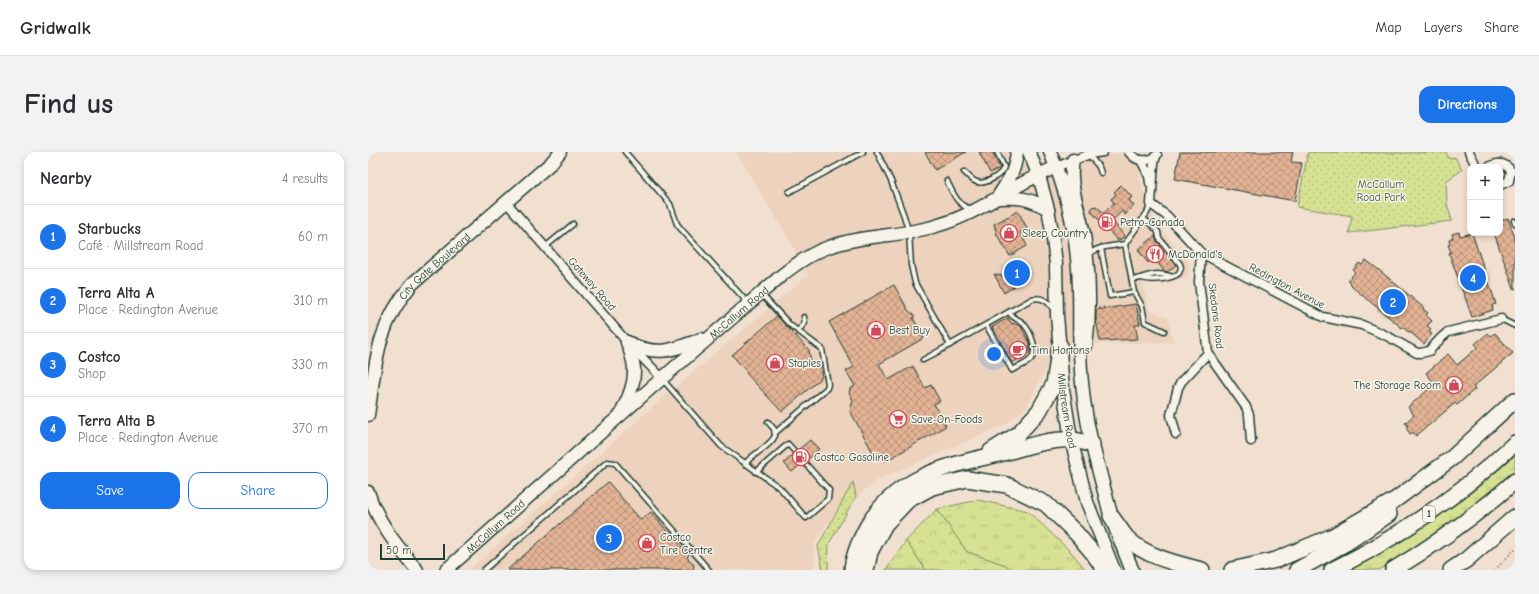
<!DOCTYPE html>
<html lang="en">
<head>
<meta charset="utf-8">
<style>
  :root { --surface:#fff; --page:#f2f2f3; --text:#2b2b33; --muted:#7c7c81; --line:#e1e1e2; --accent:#1a73e8 }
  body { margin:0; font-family:"Comic Neue",sans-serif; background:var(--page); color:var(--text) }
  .controls { position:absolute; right:12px; top:12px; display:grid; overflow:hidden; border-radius:8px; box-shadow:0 2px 6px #0003 }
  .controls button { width:36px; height:36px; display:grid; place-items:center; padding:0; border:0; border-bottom:1px solid var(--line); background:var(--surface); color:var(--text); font:20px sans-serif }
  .scale { position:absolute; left:12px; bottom:10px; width:65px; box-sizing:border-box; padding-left:4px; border:2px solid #1f3d34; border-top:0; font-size:11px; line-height:14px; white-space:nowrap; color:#1f3d34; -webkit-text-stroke:3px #f7f3e8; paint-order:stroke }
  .you { position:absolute; left:626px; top:202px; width:14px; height:14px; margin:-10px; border:3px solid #fff; border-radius:50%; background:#1a73e8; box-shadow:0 0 0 6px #1a73e833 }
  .badge { display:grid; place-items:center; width:26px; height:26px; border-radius:50%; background:var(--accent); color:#fff; font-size:13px; font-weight:700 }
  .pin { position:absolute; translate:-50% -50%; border:2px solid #fff; box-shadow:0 1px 4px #0006 }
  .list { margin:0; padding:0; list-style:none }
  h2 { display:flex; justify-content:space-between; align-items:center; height:52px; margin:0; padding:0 16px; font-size:17px }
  h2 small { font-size:13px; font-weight:400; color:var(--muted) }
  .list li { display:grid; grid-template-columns:26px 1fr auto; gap:12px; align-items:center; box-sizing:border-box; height:64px; padding:0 16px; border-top:1px solid var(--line) }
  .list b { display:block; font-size:15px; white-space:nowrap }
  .list p { margin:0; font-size:13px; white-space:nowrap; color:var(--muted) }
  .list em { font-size:13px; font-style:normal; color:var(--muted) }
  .actions { display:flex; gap:8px; padding:12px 16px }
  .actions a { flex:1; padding:9px 0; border:1px solid var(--accent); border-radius:12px; text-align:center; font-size:14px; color:var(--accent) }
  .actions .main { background:var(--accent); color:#fff }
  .map { position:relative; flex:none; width:1147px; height:418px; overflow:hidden; border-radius:12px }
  header { display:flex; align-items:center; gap:24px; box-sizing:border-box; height:56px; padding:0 20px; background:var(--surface); border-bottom:1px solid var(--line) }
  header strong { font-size:19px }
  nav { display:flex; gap:22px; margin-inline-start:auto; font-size:14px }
  .intro { display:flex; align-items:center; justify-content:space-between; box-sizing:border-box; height:96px; padding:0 24px }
  h1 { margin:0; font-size:28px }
  .button { padding:10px 18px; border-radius:12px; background:var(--accent); color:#fff; font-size:14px; font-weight:700 }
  main { display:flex; gap:24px; padding:0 24px }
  aside { flex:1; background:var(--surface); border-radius:12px; box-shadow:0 2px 6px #0003 }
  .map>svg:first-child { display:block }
  .built { fill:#edd2be }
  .grass { fill:url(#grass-tufts); stroke:#7a8f64 }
  .forest { fill:url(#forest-crowns); stroke:#7a8f64 }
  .park { fill:url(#park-dots); stroke:#7a8f64 }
  .building { fill:url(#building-cross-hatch); stroke:#1f3d34 }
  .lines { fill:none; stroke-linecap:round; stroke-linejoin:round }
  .lane-casing { stroke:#1f3d34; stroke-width:7 }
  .street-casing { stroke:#1f3d34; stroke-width:11 }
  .secondary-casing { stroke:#1f3d34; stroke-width:15 }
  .primary-casing { stroke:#1f3d34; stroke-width:16 }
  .highway-casing { stroke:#1f3d34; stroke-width:18 }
  .path { stroke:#1f3d34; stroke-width:1.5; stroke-dasharray:1 3; stroke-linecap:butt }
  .lane { stroke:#f7f3e8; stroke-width:4 }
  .street { stroke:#f7f3e8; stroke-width:8 }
  .secondary { stroke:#f7f3e8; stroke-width:12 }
  .primary { stroke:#f7f3e8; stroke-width:13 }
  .highway { stroke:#f7f3e8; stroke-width:15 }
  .labels { text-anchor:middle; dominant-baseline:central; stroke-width:3; stroke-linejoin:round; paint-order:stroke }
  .shield { fill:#f7f3e8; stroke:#60746a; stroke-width:1 }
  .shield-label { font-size:10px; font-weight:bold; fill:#1f3d34 }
  .park-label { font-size:11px; fill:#3a5642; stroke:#f7f3e8 }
  .poi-label { font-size:11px; fill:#1f3d34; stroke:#f7f3e8; text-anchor:start }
  .street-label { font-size:11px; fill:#1f3d34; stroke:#f7f3e8 }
</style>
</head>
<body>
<header>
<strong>Gridwalk</strong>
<nav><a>Map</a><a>Layers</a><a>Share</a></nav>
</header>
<div class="intro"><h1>Find us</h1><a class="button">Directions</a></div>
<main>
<aside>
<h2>Nearby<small>4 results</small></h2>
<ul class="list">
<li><span class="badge">1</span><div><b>Starbucks</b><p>Café · Millstream Road</p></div><em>60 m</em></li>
<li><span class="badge">2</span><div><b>Terra Alta A</b><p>Place · Redington Avenue</p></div><em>310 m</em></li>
<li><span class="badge">3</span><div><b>Costco</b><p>Shop</p></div><em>330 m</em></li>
<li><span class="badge">4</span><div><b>Terra Alta B</b><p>Place · Redington Avenue</p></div><em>370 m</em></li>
</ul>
<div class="actions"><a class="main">Save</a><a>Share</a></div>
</aside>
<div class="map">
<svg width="1147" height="418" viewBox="0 0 1147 418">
  <defs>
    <pattern id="grass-tufts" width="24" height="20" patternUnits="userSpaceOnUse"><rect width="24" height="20" fill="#d6e193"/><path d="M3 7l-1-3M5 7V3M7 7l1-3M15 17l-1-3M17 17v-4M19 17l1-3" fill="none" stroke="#b7c27f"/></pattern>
    <pattern id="forest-crowns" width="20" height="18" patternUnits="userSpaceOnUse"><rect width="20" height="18" fill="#d6e193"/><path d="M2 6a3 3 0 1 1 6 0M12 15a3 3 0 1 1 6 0" fill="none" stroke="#b7c27f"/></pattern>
    <pattern id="park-dots" width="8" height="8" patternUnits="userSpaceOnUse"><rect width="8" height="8" fill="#d6e193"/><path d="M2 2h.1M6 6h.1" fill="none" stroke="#b7c27f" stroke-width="1.8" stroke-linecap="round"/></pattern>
    <pattern id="building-cross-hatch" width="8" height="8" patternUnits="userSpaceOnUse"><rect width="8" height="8" fill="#e4b395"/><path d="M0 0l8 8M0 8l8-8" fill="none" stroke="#b8937a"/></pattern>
  </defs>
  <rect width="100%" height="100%" fill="#f1e0cf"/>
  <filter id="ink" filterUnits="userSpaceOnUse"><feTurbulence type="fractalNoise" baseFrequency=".025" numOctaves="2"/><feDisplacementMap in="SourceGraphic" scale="8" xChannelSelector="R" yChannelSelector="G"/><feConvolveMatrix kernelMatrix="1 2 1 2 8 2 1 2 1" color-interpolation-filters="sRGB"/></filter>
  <g filter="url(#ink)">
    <path class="built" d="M368,0H650L653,14L754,1L769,12L776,43L788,71L821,110L820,126L775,131L782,158L800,166L805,190L727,192L690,196L680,212L659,255L636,273L507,329L460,370L446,392V418H101L296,245L440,123L424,92Z"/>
    <g class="grass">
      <path d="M1147,300V320L1121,343L1092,366L1041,400L1011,418H981C1042,389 1097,346 1147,300Z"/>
      <path d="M610,348L660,359L704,401L718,418H642L638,413L599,400L569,357Z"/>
      <path d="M538,389L558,418H518Z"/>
    </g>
    <path class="forest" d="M569,357L599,400L638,413L642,418H558L538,389Z"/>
    <g class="park">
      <path d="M940,0L1038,1L1078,0L1081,7L1087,5L1094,18L1078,29L1079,52L1084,69L981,81L984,64L929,55Z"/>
      <path d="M485,330L488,344L461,392L460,418H455L450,394Z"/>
    </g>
    <g class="building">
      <path d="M557,0H598L567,18Z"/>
      <path d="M611,0H624L632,16L622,21Z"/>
      <path d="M812,0H925L923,10L934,11L927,49L807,27Z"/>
      <path d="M753,33L764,45L761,48L766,54L757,63L754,59L744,69L756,82L755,86L751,88H749L723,59L724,55L728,54L736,61L746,51L743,47L748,42L746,40Z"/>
      <path d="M650,59L659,76L652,80L659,94L642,104L629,83L626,72Z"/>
      <path d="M1140,66L1147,86V137H1146L1126,81H1132V69Z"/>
      <path d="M1091,80L1092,84L1104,81L1128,152L1124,153L1125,158L1104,165L1081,101L1083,100L1080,93L1082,92L1081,88L1085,86L1084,82Z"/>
      <path d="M787,84L788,88L808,113L799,120L796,119L786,106L780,111L770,98Z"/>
      <path d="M650,108L659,123L645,130L647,134L636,141L626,122L641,126L636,117Z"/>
      <path d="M998,108L1011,118L1056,156L1055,157L1060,161L1058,163L1064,169L1059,174L1063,177L1061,180L1064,182L1056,192L1041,179L1040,180L1035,175L1034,176L983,134L984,133L980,129L987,120L985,118L991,111L994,113Z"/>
      <path d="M526,133L540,158L547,164L545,166L556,186L511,212L520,228L545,214L557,236L563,233L572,249L566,252L578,274L518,309L508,306L482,259L485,248L481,241L482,237L487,234L478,219L486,215L461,170Z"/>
      <path d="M768,152L772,172L767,173L770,187L732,189L728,168V158Z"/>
      <path d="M409,164L441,198L443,212L451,210L454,225L414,260L378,221L379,220L364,203Z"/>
      <path d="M640,166L643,171L652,173L662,191L661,201L644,211L624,175Z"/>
      <path d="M1120,181L1123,184L1127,181L1145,201L1105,235L1107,237L1089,253L1087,251L1048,284L1045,280L1042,282L1038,276L1040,274L1037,271L1046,263L1040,255L1067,232L1058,221L1080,202L1089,213L1110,195L1107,192Z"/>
      <path d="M442,288L451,297L439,308L430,298Z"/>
      <path d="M425,303L433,312L424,320L416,311Z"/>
      <path d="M240,330L273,368L283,360L321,403L319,405L326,413L325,418H139Z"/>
    </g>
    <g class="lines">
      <defs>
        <g id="lane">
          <path d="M257,0L302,52L309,72L313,77L380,151"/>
          <path d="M509,0L523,29L536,64L541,81L543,113L547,131L582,193"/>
          <path d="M721,3L731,15L733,21"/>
          <path d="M596,20C600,23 604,29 609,30C617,33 634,23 636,15L629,0"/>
          <path d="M579,29C585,41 590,55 604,57"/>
          <path d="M421,40L495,0"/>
          <path d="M1146,69L1147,71"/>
          <path d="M177,95L205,72"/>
          <path d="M733,96L742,144L766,140L757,92L779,61L783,52"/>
          <path d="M721,103C728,94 747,94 757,92"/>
          <path d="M773,126C783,129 803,128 811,121L813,116L812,112L791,86L790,80L784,73L775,67"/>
          <path d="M764,128C781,125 783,119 802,124"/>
          <path d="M766,140L774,154L777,170L796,179"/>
          <path d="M394,143L422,173L454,197L460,232L459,236L407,281"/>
          <path d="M1133,167L1147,174"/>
          <path d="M618,173L644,218C650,215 659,212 663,207C671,197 662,179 655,171C650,166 647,169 641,160"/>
          <path d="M430,179L437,171L436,165"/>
          <path d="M555,208L664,147C675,144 680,150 686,158"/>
          <path d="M295,228L353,294L412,336L438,366L460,347L461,338L420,292L388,320"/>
          <path d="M377,312C385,301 400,297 407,284L406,277L400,270"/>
          <path d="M116,418L239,310L247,311L341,418"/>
        </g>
        <g id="street">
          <path d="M761,0C768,10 780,11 789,3"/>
          <path d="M1101,0L1109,15"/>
          <path d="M721,2L735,0"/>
          <path d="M788,4L786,11L783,52L799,64L833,101L955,165L994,173L1019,184L1049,201H1053L1061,199L1073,186L1080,180L1133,167"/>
          <path d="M773,8L781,24L782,31"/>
          <path d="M688,15L727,0"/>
          <path d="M1121,15C1130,10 1137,10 1143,19L1141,29L1132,33"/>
          <path d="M139,51L259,190L294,226"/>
          <path d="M833,101L831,130L840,201L878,255L881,263L883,289"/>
          <path d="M808,282L803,263L810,236L813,230L840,201"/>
        </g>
        <g id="secondary">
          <path id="s1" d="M661,0L671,24L680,57L684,79L688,112L689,163L695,237L703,287L719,350L746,418"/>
          <path d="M682,0C696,33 706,71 709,106C713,138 710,170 712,201C713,232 717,262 724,292"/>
          <path d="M705,8C700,34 712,58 716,83C722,121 723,156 718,194"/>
          <path d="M631,43C641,28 647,19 649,0"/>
          <path d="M631,46C652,45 661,46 680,57"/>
          <path d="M259,190C288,205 304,199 333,187"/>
          <path d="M255,257C260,247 266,233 266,221C267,210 262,199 259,190"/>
          <path id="s2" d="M0,263C8,210 8,175 44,132L183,11L192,0"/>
          <path d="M0,340C10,371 29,394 49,418"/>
          <path id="s3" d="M78,418L283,236L414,123C429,111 443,101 461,95C496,82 535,85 571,73C602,64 628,46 655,31C666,25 677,20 688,15"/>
        </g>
        <path id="primary" d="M724,292L743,364L764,418"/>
        <g id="highway">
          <path d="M623,299L650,282L671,259L686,232L692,194"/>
          <path d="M743,364C748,371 753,378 758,385C775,404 810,412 834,418"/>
          <path d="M484,418C485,403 492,388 499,375C528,324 581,313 635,301C654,296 684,286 703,288C710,288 717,291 724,292"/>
          <path d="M498,418L502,400L517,372L540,348L564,335L599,327L639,333L678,352L708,381L725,401L737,418"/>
          <path d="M864,418L908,408L965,384L1027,348L1084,306L1147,248"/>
          <path d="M929,418L978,391L1021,362"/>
          <path d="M964,418C1032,385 1093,342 1147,291"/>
          <path d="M1025,418C1068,392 1109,363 1147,329"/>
          <path d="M1083,418L1098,408L1147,365"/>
        </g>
      </defs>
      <use href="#lane" class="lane-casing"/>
      <use href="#street" class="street-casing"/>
      <use href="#secondary" class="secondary-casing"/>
      <use href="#primary" class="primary-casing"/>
      <use href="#highway" class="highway-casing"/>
      <g class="path">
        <path d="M731,156L736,155"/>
        <path d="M1127,418L1147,397"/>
      </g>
      <use href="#lane" class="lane"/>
      <use href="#street" class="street"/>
      <use href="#secondary" class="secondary"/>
      <use href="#primary" class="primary"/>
      <use href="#highway" class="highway"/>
    </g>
  </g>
  <defs>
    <symbol id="fuel-ring" viewBox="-11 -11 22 22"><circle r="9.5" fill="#f7f3e8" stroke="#d1495b" stroke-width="1.5"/><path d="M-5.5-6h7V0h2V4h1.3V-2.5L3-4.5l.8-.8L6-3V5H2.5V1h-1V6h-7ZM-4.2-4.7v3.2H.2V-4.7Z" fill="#d1495b"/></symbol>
    <symbol id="shop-ring" viewBox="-11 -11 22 22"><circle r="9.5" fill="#f7f3e8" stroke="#d1495b" stroke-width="1.5"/><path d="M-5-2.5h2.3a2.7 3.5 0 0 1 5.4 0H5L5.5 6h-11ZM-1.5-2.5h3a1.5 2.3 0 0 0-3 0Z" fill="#d1495b"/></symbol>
    <symbol id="restaurant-ring" viewBox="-11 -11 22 22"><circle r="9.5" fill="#f7f3e8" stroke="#d1495b" stroke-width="1.5"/><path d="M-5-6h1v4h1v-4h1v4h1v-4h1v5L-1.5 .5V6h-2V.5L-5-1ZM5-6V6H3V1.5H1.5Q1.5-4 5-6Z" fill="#d1495b"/></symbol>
    <symbol id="cafe-ring" viewBox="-11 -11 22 22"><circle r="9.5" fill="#f7f3e8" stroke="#d1495b" stroke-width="1.5"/><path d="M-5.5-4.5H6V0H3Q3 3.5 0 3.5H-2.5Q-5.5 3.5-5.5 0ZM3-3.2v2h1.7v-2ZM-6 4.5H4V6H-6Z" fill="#d1495b"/></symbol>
    <symbol id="supermarket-ring" viewBox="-11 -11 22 22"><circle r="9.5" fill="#f7f3e8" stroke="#d1495b" stroke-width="1.5"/><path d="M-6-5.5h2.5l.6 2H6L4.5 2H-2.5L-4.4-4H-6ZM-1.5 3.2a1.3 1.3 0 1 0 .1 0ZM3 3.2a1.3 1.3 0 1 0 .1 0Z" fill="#d1495b"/></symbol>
  </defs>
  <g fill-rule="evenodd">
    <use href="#fuel-ring" x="729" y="60" width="20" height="20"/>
    <use href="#shop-ring" x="631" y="71" width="20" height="20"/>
    <use href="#restaurant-ring" x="777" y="92" width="20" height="20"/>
    <use href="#shop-ring" x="498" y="168" width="20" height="20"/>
    <use href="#cafe-ring" x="640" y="188" width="20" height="20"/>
    <use href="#shop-ring" x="397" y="201" width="20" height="20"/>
    <use href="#shop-ring" x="1076" y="223" width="20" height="20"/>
    <use href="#supermarket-ring" x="520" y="257" width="20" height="20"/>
    <use href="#fuel-ring" x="423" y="295" width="20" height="20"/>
    <use href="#shop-ring" x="269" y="381" width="20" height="20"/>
  </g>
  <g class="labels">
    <rect class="shield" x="1055" y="354" width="12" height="16" rx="3"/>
    <g class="shield-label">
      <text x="1061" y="362">1</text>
    </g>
    <g class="park-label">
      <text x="1013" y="32">McCallum<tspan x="1013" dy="13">Road Park</tspan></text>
    </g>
    <g class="poi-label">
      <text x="752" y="70">Petro-Canada</text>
      <text x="654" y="81">Sleep Country</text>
      <text x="800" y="102">McDonald's</text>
      <text x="521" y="178">Best Buy</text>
      <text x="663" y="198">Tim Hortons</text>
      <text x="420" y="211">Staples</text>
      <text x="1073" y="233" text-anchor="end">The Storage Room</text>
      <text x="543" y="267">Save-On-Foods</text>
      <text x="446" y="305">Costco Gasoline</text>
      <text x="292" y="385">Costco<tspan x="292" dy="13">Tire Centre</tspan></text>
    </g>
    <g class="street-label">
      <text stroke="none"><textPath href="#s2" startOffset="169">City Gate Boulevard</textPath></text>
      <text transform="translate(224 132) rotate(49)">Gateway Road</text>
      <text transform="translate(919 134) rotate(28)">Redington Avenue</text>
      <text stroke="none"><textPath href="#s3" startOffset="390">McCallum Road</textPath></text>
      <text transform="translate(848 164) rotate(83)">Skedans Road</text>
      <text stroke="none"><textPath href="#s1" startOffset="263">Millstream Road</textPath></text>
      <text stroke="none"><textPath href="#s3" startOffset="66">McCallum Road</textPath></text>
    </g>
  </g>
</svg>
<div class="controls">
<button>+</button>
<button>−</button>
</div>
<div class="scale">50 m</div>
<div class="you"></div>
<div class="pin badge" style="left:649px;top:121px">1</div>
<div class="pin badge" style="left:1025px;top:150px">2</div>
<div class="pin badge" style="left:241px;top:386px">3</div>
<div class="pin badge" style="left:1105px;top:126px">4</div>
</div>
</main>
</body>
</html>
